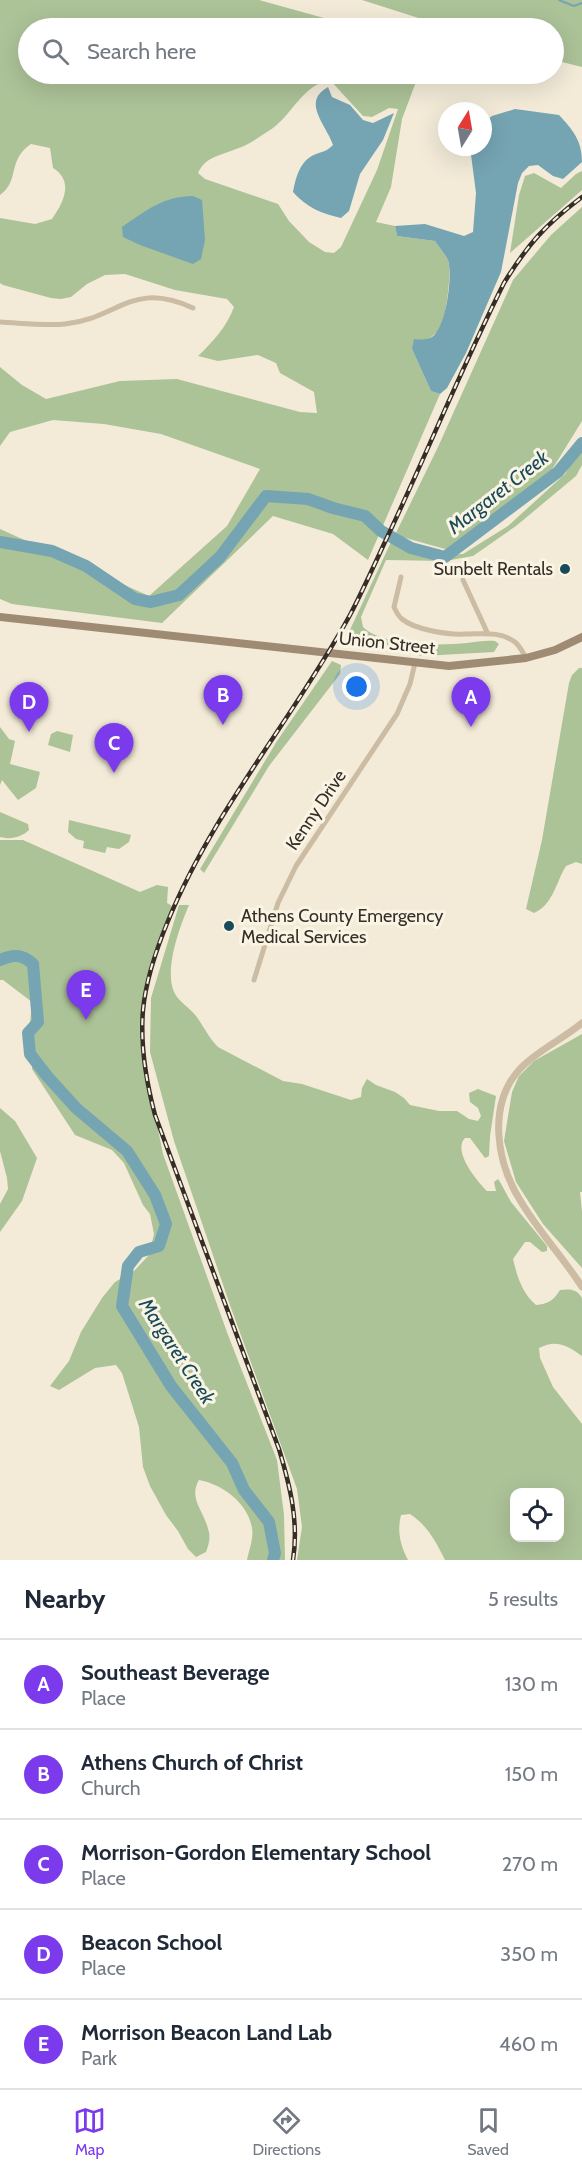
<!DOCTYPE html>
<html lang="en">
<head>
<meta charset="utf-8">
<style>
  :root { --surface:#fff; --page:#f6f6f7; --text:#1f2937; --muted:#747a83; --line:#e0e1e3; --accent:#7c3aed }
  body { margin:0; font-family:Cabin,sans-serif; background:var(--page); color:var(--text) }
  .controls { position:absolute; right:18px; bottom:18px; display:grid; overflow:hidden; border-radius:12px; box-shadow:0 6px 24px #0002 }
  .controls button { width:54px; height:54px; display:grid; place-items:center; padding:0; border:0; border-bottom:2px solid var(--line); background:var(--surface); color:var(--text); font:30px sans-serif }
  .compass { position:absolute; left:438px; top:102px; width:54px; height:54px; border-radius:50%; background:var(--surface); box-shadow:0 6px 24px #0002; rotate:11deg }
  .you { position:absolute; left:357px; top:687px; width:21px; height:21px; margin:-15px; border:4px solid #fff; border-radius:50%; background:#1a73e8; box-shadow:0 0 0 9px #1a73e833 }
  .badge { display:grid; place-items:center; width:39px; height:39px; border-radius:50%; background:var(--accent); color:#fff; font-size:20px; font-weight:700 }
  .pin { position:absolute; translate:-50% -50px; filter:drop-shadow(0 2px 3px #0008) }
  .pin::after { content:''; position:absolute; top:32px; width:21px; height:18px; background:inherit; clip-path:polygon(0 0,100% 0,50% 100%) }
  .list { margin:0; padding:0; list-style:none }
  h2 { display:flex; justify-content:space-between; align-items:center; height:78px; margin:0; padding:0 24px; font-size:26px }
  h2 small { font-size:20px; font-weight:400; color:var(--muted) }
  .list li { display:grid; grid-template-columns:39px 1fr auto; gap:18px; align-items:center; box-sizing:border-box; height:90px; padding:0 24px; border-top:2px solid var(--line) }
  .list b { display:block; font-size:22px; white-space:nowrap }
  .list p { margin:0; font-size:20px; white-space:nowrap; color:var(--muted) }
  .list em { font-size:20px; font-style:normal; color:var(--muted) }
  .icon { flex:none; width:33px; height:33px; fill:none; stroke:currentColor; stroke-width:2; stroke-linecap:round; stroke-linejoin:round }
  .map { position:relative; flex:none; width:582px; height:1560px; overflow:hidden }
  .search { position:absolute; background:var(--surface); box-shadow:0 6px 24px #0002; left:18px; right:18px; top:18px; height:66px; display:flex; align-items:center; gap:15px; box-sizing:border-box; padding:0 21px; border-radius:33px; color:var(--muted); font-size:22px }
  .sheet { height:528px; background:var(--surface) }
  nav { display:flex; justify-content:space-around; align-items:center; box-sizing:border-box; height:84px; border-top:2px solid var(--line); background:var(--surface); font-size:16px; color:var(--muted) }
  nav a { display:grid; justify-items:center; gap:3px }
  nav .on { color:var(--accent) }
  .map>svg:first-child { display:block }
  .green { fill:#acc297; fill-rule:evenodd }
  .water { fill:#75a4b2 }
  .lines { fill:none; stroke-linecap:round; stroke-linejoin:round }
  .stream { stroke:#75a4b2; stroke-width:2 }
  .river { stroke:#75a4b2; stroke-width:12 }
  .minor { stroke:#cbbca3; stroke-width:5 }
  .tertiary { stroke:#cbbca3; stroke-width:7 }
  .secondary { stroke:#9f8b74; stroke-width:8 }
  .rail-casing { stroke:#362d26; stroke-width:4.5 }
  .rail { stroke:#faf4e4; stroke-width:2; stroke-dasharray:7; stroke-linecap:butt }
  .poi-dot { fill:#184a5a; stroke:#faf4e4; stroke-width:2 }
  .labels { text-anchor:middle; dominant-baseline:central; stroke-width:6; stroke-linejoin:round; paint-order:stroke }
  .poi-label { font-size:18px; fill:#362d26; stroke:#faf4e4; text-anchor:end }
  .street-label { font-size:18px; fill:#362d26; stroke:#faf4e4 }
  .water-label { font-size:20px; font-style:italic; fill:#184a5a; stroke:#faf4e4 }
</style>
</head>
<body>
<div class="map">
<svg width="582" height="1560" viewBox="0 0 582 1560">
  <rect width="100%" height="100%" fill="#f3ebd8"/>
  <g class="green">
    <path d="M0,0H259L360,28H28V74H419L402,119L391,187L376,222L395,226L397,236L435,241C439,247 445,254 448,260C452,272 446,319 439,330C433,338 420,342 412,349L431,391L440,394L368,560L333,534L273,516L162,623L12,604L0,599V529L149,596L227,526L260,469L161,434L104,424L53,420L10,432L0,446V367L22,385L46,399L120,381L177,379L300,412L317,413L314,392L280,373L276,363L258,355L218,361L198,356C213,342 227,326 234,307L227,299L175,290L125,274L105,275L87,284L71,297L61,299L51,298L3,285L0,283V218L35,224L52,219C64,202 74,181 53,168L50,148L31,144C7,160 20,181 0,195ZM330,80L363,116L372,117L389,108L398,109L377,170L341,247L334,253L325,252L309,242L289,221L278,204L205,179L198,173C206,156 220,156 236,149C249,145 262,135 273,128C293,113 303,85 330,80Z"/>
    <path d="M362,0H582V67L554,60V28H450Z"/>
    <path d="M582,171V190L510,253L519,195L525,176L534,173L561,188L576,174Z"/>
    <path d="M582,207V421L548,476L452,551L395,535L438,447L513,280L551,235Z"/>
    <path d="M582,446V465L576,476L516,526L473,556L445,561L386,560L361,617L363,627C382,646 440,646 467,643C476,642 486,640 495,641L499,644L494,652L422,656L365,642L348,634L391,542L418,547L439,555L463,554L508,526L565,474Z"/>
    <path d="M332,661L341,665L340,674L269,766L204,873L200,869L277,741Z"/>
    <path d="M579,668H582V864L576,862L566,866C556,882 553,905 534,913L526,909L542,840L569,683L572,675Z"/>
    <path d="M0,727L9,739L15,741L10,764L40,772L36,788L18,800L2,780L0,785Z"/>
    <path d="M57,731L73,735L70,752L48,745L51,734Z"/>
    <path d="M0,812L28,824L29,830C22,837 10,840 0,837Z"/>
    <path d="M69,820L131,835L129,842L119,849L107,847L105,853L83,848L84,841L76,839L68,832Z"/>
    <path d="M0,840H23L140,892L157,885L168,887L167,903L172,906L159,938L148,978L140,1041L163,1154L228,1335L277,1460L284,1515L285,1560H247C249,1550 254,1537 252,1528C248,1503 222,1484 199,1480C188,1498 204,1511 208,1529C211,1537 209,1544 206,1552L196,1557L188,1549L178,1531L166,1515L150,1486L143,1467L139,1427L122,1373L116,1365L95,1368L59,1390L50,1386L69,1361L81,1332L102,1298L115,1282L134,1271L149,1255L154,1234L150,1214L143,1205L124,1163L112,1150L75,1135L32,1069V1061L27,1054L32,1002L3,980H0Z"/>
    <path d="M179,905H189C180,926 164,969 174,992C178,1001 190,1008 196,1016C204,1027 209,1038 218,1047L283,1081L302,1084L351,1100L361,1097L362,1088L367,1079L376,1085L395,1092L404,1098L410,1105L439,1111H457L469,1119L478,1121L481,1116L478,1108L470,1102L469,1093L478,1089L496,1096L490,1136L489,1156L485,1158L470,1138H465C452,1151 477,1181 487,1191H496L494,1182L498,1179L500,1182L511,1202L547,1246V1251L542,1252L530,1242H525L513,1259C517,1276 522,1293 536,1305C548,1304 554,1300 560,1290C570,1289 577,1289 582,1298V1356C567,1345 556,1339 539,1348L540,1358L553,1387L582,1424V1560H445C436,1542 428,1526 410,1514L401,1515C397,1531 400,1545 408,1560H297L302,1527L297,1489L231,1308L174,1141L150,1052L151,998ZM514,1492H560V1538H514Z"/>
    <path d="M582,1034V1192H580L582,1212V1268L543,1224L516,1182L504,1141L512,1092L519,1076L534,1061Z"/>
    <path d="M0,1108L15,1121L37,1158L22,1201L0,1232V1204L8,1189L7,1178L0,1151Z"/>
  </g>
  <g class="water">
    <path d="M328,87L332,97L350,105L363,120L373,123L394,113L383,140L360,174L349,211L341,218C322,214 306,207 293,192C296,177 300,160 316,154C324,151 327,151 333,145C326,124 301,102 328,87Z"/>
    <path d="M515,109L559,115C573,130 582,141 582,162L563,179L553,176L538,165L529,166L522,173L518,183L501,272L466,353L447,388L440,394L431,391L412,349L414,339C420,340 426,340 432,337C446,328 453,275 448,260C445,254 439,247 435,241L397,236L395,226L425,224L464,236L473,232L476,193L470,147H483L484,122L492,116Z"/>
    <path d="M193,196L202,200L205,240L201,259L193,264L140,245L123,237L122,227C145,211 164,196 193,196Z"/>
  </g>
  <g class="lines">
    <path class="stream" d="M559,0L574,6L582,3"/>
    <g class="river">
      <path d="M0,542L52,551L86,566L135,599L151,602L179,595L220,557L266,496L308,499L333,508L365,516L381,531L411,548L445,557L558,472L582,443"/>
      <path d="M0,960C13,954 22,954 33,964L38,1022L28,1033L30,1054L47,1076L76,1108L127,1151L155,1195L166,1224L159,1246L139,1252L128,1266L122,1306L171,1386L232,1463L244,1490L269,1522L275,1553L273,1560"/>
    </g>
    <g class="minor">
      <path d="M0,322C21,323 44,326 65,324C120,318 131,280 193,308"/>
      <path d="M401,577L394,607C396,611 398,616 402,619C415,630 449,635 465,634C483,634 500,631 515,642C520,646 523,653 526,658"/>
      <path d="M463,580L487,632"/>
      <path d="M254,980L278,903L296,866L397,714L410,684L415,663"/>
    </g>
    <path class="tertiary" d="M582,1023C562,1040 536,1051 519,1070C487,1106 497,1163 520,1200C538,1231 563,1257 582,1287"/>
    <path class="secondary" d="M0,617L449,666L526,658L555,650L582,637"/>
    <defs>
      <path id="rail" d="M293,1560C299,1521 290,1486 279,1449L155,1115C146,1081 140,1046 143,1010C146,979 156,950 168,921C213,811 293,719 350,615C362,592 373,568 384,544C425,458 461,369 504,283C528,244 545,225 582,197"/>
    </defs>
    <use href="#rail" class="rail-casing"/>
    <use href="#rail" class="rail"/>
  </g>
  <g class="poi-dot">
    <circle cx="565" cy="569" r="6"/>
    <circle cx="229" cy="926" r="6"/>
  </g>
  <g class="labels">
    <g class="poi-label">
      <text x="553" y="569">Sunbelt Rentals</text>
      <text x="241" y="916" text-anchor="start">Athens County Emergency<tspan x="241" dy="21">Medical Services</tspan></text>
    </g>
    <g class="street-label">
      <text transform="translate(387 643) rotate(6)">Union Street</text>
      <text transform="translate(316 810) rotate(-56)">Kenny Drive</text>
    </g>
    <g class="water-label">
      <text transform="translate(498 492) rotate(-38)">Margaret Creek</text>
      <text transform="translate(177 1351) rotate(57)">Margaret Creek</text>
    </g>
  </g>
</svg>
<div class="controls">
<button><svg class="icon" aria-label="locate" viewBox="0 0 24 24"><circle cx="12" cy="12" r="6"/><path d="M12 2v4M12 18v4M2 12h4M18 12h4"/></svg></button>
</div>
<svg class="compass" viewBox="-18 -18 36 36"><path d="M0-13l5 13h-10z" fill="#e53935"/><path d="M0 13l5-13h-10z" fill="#747a83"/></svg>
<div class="you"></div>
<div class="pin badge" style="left:471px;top:727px">A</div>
<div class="pin badge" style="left:223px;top:725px">B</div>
<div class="pin badge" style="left:114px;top:773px">C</div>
<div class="pin badge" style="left:29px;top:732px">D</div>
<div class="pin badge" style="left:86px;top:1020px">E</div>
<div class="search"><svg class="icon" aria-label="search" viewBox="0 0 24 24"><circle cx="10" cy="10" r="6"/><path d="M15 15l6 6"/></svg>Search here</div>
</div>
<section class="sheet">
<h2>Nearby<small>5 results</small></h2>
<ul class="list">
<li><span class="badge">A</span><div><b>Southeast Beverage</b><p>Place</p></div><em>130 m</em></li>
<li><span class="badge">B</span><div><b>Athens Church of Christ</b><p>Church</p></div><em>150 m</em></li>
<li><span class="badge">C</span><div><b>Morrison-Gordon Elementary School</b><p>Place</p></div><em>270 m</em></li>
<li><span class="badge">D</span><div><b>Beacon School</b><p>Place</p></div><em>350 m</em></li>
<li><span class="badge">E</span><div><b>Morrison Beacon Land Lab</b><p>Park</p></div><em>460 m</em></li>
</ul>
</section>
<nav>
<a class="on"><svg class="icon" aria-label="map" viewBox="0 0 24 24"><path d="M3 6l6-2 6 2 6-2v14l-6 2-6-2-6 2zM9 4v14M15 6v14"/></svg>Map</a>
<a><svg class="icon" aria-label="directions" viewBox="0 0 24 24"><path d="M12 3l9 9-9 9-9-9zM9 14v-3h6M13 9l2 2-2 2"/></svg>Directions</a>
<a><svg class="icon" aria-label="saved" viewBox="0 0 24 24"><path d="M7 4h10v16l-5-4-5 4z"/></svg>Saved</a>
</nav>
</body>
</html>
